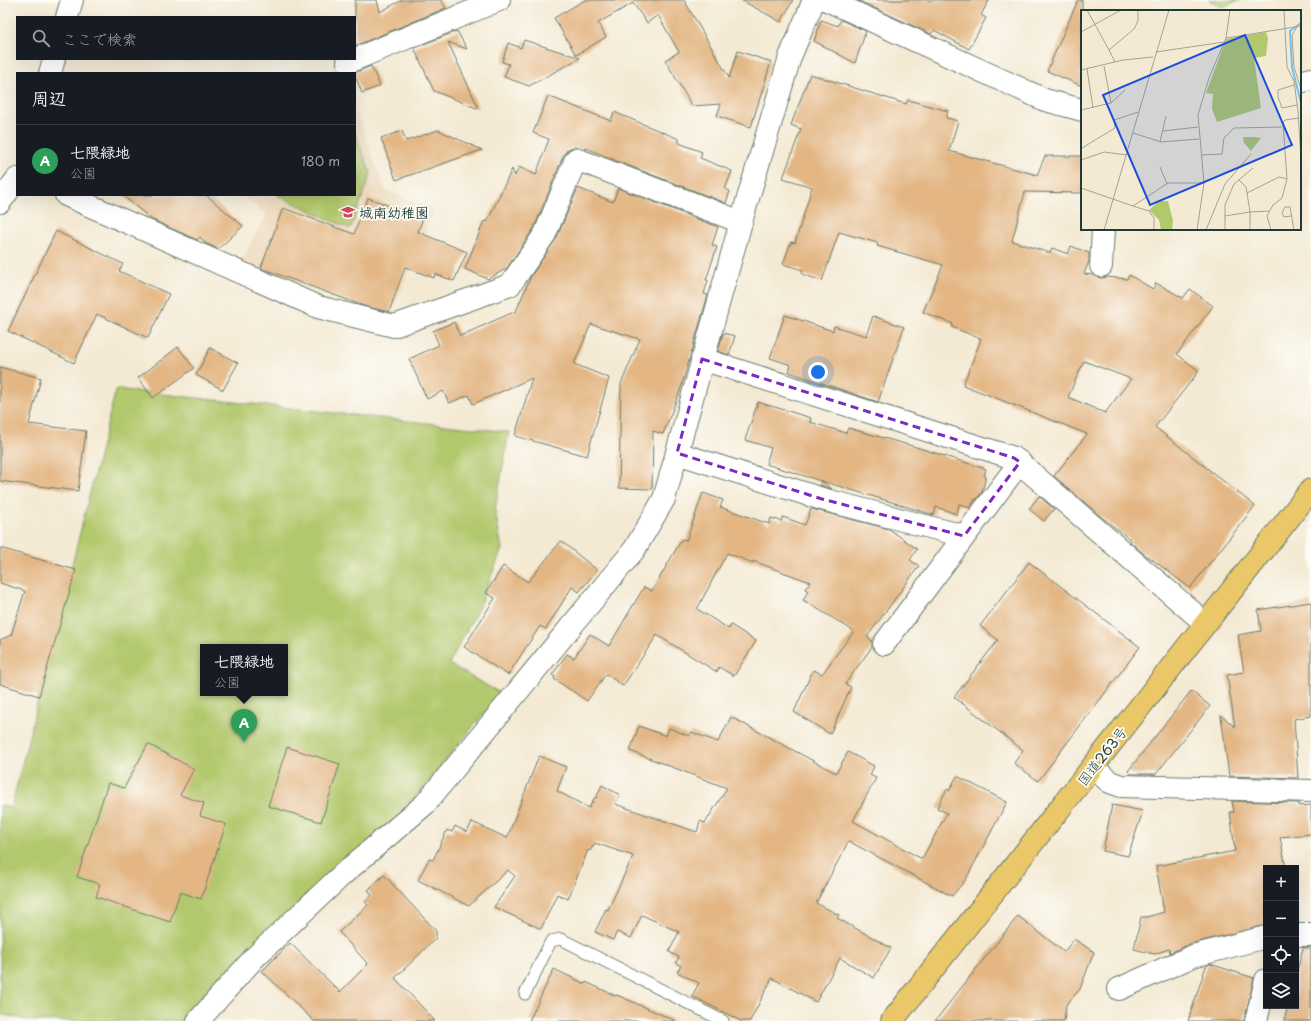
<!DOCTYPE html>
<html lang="ja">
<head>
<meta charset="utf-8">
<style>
  :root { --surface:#171b24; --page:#242831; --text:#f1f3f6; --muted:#9ea1a6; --line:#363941; --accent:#1a73e8 }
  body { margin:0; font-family:"Playpen Sans","Klee One",sans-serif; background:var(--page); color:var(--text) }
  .controls { position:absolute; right:12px; bottom:12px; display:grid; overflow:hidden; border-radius:0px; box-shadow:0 4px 16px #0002 }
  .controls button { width:36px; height:36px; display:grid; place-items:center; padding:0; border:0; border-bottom:1px solid var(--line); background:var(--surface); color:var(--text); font:20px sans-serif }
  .you { position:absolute; left:818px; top:372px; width:14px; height:14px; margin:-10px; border:3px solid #fff; border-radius:50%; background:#1a73e8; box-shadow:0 0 0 6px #1a73e833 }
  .badge { display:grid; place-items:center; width:26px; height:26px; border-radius:50%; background:var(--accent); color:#fff; font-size:13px; font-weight:700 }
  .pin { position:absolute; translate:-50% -33px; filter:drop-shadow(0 1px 2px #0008) }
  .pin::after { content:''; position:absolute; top:21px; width:14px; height:12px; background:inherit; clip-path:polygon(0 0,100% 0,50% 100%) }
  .popup { position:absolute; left:200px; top:644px; width:88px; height:52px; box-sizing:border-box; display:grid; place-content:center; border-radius:0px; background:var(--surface); filter:drop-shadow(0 1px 3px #0005); font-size:13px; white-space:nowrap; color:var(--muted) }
  .popup b { font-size:15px; color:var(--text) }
  .popup::after { content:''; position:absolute; left:50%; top:100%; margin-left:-8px; border:8px solid transparent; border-top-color:var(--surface) }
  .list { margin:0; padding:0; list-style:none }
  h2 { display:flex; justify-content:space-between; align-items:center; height:52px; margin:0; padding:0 16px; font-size:17px }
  h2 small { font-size:13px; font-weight:400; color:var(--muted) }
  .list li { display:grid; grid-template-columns:26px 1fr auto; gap:12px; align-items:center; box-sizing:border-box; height:72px; padding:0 16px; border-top:1px solid var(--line) }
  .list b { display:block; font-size:15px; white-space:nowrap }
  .list p { margin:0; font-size:13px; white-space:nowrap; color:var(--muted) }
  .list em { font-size:13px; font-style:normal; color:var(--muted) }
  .icon { flex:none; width:22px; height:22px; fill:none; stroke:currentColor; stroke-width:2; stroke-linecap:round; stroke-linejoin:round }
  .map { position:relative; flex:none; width:1311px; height:1021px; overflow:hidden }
  .search { position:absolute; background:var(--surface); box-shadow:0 4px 16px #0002; left:16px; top:16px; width:340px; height:44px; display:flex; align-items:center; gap:10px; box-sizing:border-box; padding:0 14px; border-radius:0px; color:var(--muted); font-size:15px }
  .panel { position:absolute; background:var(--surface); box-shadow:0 4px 16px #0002; left:16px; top:72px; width:340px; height:124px; border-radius:0px }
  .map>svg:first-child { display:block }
  .built { fill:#ecd8ba }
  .park { fill:#b2c86c; stroke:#688250; fill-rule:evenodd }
  .building { fill:#e3b683; fill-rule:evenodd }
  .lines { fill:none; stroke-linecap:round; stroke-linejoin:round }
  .service-casing { stroke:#6a7a6c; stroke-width:13 }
  .minor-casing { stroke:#6a7a6c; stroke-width:24 }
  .trunk-casing { stroke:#6a7a6c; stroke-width:24 }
  .service { stroke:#fff; stroke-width:11 }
  .minor { stroke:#fff; stroke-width:22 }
  .trunk { stroke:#eac769; stroke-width:22 }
  .marked { fill:none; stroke:#7b2cbf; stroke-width:3; stroke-dasharray:8 5; stroke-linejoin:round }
  .labels { text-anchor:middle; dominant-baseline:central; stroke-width:3.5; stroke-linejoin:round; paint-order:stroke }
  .poi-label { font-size:14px; font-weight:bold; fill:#1f3d34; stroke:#fdfcf7; text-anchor:start }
  .street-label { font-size:14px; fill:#1f3d34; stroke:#fdfcf7 }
  .inset-river { fill:none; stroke:#76c0ef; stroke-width:2 }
  .inset-road { fill:none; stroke:#9fa594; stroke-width:1 }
  .view { fill:#1d4ed8; fill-opacity:0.15; stroke:#1d4ed8; stroke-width:2 }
  .inset-edge { fill:none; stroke:#1f3d34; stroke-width:2 }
</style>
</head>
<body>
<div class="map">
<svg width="1311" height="1021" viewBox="0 0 1311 1021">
  <rect width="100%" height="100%" fill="#fdfcf7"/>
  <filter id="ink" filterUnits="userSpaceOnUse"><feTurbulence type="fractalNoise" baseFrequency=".025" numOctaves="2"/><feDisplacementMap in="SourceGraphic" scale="8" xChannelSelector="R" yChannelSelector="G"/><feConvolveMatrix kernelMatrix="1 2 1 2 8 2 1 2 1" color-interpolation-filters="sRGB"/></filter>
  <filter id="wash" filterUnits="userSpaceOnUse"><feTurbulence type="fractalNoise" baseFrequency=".012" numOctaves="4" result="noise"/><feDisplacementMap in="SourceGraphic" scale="16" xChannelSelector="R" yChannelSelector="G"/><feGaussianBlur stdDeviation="0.9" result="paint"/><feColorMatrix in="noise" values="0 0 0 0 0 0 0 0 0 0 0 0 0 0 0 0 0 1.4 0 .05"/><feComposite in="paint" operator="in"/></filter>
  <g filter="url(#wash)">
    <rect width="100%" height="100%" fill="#f4ead4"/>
    <path class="built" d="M355,110L385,190L434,209L389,319L240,262L267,215L241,195H355Z"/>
    <g class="park">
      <path d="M1209,0H1240L1222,7Z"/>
      <path d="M355,133L371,174L350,229L277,195H355Z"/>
      <path d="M116,389L509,432L495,510L502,549L480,605L449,664L500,693L420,792L192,1021H31L0,1014V805L11,808ZM203,647H285V693H203Z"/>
    </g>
    <g id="blocks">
      <g class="building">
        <path d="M355,0H377L380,12L402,0H441L446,8L355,46Z"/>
        <path d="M585,0H684L729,78L738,51L771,62L751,127L717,116L721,104L692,106L665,60L679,52L658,15L647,23L633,3L598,23L606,37L576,55L554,18Z"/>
        <path d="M741,0H793L781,22Z"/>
        <path d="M857,0H989L981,15L986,18L969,49L934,30L931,34Z"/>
        <path d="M1078,0H1082V86L1047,71Z"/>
        <path d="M821,20L838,26L841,20L866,31L855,63L814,41Z"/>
        <path d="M457,31L467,49L448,42L479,109L434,91L414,48Z"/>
        <path d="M524,40L580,58L529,86L504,77L509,64L502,62L508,43L521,48Z"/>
        <path d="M371,66L380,86L362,93L354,73Z"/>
        <path d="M810,74L906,104L908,100L948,111L946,118L958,121L949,151L1037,175L1045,156H1082V193L1025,192L1012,241L1050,253L1052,248L1068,254L1071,246L1089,253V261L1084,274L1093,275L1101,278L1107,277L1127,279L1129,275L1153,289L1156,283L1183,298L1190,289L1213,306L1177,354L1199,371L1155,427L1255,506L1190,588L1149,557V558L1130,542L1131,540L1099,515L1054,476L1087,434L963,385L981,339L952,327L953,324L923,312L943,265L877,246L878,243L839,232L822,281L802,274L803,270L783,264L791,242L795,243L812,187L783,178L801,129L791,125ZM1084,361L1131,379L1105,413L1068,397Z"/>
        <path d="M548,96L611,121L614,112L679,139V143L702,152L700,158L732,171L725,189L730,191L726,203L624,164L586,148L585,149L574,147L568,149L564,154L534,228L507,268L488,279L465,269L484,221L487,222L512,169L515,176L519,167L536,175L549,139L533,133Z"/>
        <path d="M438,130L482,150L396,180L381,138L402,131L406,141Z"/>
        <path d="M578,188L613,202L618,188L718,227L712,245L717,247L706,280H708L704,294L708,295L680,391L663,434L653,431L652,489L619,488L621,384L640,339L591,324L574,364L609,378L587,456L515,436L532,378L473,404L469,395L449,403L443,391L427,399L409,359L439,345L433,331L454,322L460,336L516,311L531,276L556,239Z"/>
        <path d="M122,195H206L243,226L218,249L205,243L200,237L197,240L151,219Z"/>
        <path d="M368,198L423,218L418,232L467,252L454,281L435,274L434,278L405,267L389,312L364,306L261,268L283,208L354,234Z"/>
        <path d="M56,231L123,264L119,271L169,294L148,338L97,314L74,363L8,331Z"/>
        <path d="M785,315L833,331L834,326L866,336L873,316L904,327L878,402L789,372L791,365L770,358Z"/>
        <path d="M723,333L735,336L729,355L718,351Z"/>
        <path d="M178,347L194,368L153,398L138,378Z"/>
        <path d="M210,348L238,363L223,390L196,375Z"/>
        <path d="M0,367L41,378L29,424L86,431L78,491L0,481Z"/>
        <path d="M758,402L811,418L810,422L846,433L848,428L916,447L986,469L984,475L986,476L982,492L976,500L975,499L970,508L959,504L957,514L936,507L934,515L822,481L832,489L825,487L820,485L821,481L766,464L771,448L745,440Z"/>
        <path d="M703,493L723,500L720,507L769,524L771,518L781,521L783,517L805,525L811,509L889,529L917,549L910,560L919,566L867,637L872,641V647L845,684L851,687L830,734L794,712L813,670L822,674L854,631L803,600L808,591L805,589L810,582L753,561V563L727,553L697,609L729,629L731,625L756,641L734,676L719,667L717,672L657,635L623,686L606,674L587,701L554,679L555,677L552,675L567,654L574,658L590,634L609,646L644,587L652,591L682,539L686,541Z"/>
        <path d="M1039,496L1054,509L1044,521L1029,509Z"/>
        <path d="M561,541L597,570L579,592L572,587L546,629L540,626L508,675L464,647L495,598L486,593L503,566L528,582Z"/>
        <path d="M0,548L76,570L39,696L0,684V640L11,635L25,591L0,583Z"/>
        <path d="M1029,562L1140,647L1038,781L1014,763L1023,750L954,697L998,640L980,626Z"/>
        <path d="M1311,602V716L1294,719L1298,778L1229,776L1221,715L1235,727L1227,675L1244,672L1238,635L1261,631L1258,610Z"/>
        <path d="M1191,691L1210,706L1156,774H1131L1128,771Z"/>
        <path d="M731,717L836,773L848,752L874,766L870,775L876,778L853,821L922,859L947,813L937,808L947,789L949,791L957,776L1007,802L966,879L952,896L850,842V843L848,842L816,903L839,915L837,918L891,948L874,978L840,958L816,1002L772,978L750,1021H741L692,996L699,983L677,972L681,966L676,963L679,957L669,952L679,932L642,915L631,938L617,932L613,940L595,932L606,909L608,910L633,856L595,843L590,851L588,850L568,899L557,894L541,929L494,907L515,876L508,870L469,906L418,880L429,859L433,860L447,830L452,832L455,826L467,832L472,822L507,838L539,756L566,767L557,791L589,808L595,797L596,798L602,785L620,795L615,804L697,832L700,821L705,823L727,788L630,751L639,726L666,736L669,728L689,736L691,732L718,742Z"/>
        <path d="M148,744L194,769L180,795L204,803L200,816L226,824L201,899L180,892L170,922L96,897L100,884L77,877L108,783L124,788Z"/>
        <path d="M287,747L340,764L321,822L268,806Z"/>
        <path d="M1232,801L1299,803V806L1311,805V834L1280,837L1286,868H1266V925L1190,944L1170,953L1169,949L1154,954L1134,949L1141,917H1147L1164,912L1156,866L1235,851L1230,812H1234Z"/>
        <path d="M1112,805L1143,811L1128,856L1103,851Z"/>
        <path d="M384,875L436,931V938L395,978L435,1021H314L262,971L290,943L340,992L368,964L339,932L368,905L365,902L372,895L368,890Z"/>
        <path d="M1018,916L1064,952L1074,939L1094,952L1080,989L1066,1005L1064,1021H935Z"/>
        <path d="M1303,948H1311V1021H1284L1288,1006H1296V975Z"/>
        <path d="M1210,964L1254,978L1244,1021H1188L1206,966Z"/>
        <path d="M554,969L585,984L586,982L616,996L617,995L676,1021H529Z"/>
      </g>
    </g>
  </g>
  <g filter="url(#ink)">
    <use href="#blocks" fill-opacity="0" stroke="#6a7a6c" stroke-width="1"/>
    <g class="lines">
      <defs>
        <path id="service" d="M525,994L551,941L561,939L723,1021"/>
        <g id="minor">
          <path d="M827,0L1045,100L1082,110"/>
          <path d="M67,17L72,0"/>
          <path d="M348,62L499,0"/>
          <path d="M50,73L54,59"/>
          <path d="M1300,82L1311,79"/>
          <path d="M66,195L318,307L394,326L510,285L545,234L576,159L741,222"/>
          <path d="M0,202L17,179"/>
          <path d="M1101,266L1103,229"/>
          <path d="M702,359L1014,458L1205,623"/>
          <path d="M677,453L822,499L964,536"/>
          <path d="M884,644L1020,462"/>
          <path d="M1093,768L1110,782L1121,786L1311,791"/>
          <path d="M1296,935H1311"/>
          <path d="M1119,989L1193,956L1266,937"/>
          <path d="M198,1021L254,958L343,874L425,804L634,550L664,499L741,222L790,57L814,0"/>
          <path d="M1256,1021L1266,980"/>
        </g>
        <path id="trunk" d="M892,1021C1033,844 1171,666 1311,490"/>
      </defs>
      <use href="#service" class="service-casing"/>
      <use href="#minor" class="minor-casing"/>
      <use href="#trunk" class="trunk-casing"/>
      <use href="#service" class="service"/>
      <use href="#minor" class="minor"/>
      <use href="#trunk" class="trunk"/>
    </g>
  </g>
  <path class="marked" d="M702,359L1014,458L1020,462L964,536L822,499L677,453Z"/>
  <defs>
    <symbol id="school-bare" viewBox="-9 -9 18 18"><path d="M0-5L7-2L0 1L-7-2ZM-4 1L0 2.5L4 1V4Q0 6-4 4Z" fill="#d1495b" stroke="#fdfcf7" stroke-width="2.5" paint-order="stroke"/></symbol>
  </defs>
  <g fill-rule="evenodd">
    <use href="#school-bare" x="338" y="202" width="20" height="20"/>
  </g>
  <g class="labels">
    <g class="poi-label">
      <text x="359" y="212">城南幼稚園</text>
    </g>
    <g class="street-label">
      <text transform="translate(1102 756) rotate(-52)">国道263号</text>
    </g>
  </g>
  <g transform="translate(1081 10)">
    <rect width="220" height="220" fill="#f4ead4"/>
    <path d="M185,22L187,28L185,46L173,48L180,98L136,112L131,99L132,84L125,83L145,29ZM162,127H173L180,128L170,141L163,133ZM78,191H87L92,211L91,220H80L78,210L68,200Z" fill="#b2c86c"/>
    <path class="inset-river" d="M220,13L209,21L211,57L220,93"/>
    <path class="inset-road" d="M6,0L28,40M203,0L206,57L213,71L217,101L220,149M216,17L211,25L213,57L220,79M0,22L40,0M145,28L220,16M75,42L143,32M34,52L28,40L53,19L57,11V0M6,59L12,98M0,60L42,50L72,47M213,75L197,80V87L201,98L216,95M30,93L44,80M0,100L30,93L23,56M82,121L117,117M52,123L80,132L118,129M79,132L85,106M1,138L34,118L33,110L57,102M120,145L141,144L143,128L153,118L201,117M0,150L23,142L46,145M79,157L86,174M158,170L165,177L166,183M0,178L52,196L87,173H123M52,196L68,201L73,208V220M188,201L169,202L166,183L198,167L206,169M144,206V195L153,174L172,158M210,206L203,207L201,203L204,197H209L213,220M23,220L88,0M116,220L123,173L117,105L128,68L145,28L149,0M125,220L144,174L170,144M144,220V206L169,202V219M190,220L186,206L192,195L201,188L206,169L202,113L204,110L218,108"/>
    <path class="view" d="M164,25L211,135L69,195L22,85Z"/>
    <rect width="220" height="220" class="inset-edge"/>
  </g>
</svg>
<div class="controls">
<button>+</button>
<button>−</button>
<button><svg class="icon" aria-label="locate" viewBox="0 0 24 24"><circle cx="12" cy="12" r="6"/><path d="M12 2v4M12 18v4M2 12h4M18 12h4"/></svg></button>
<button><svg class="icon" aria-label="layers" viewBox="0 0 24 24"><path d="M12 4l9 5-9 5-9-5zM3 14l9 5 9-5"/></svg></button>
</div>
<div class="you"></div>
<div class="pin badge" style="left:244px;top:742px;background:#2e9e5b">A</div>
<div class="popup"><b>七隈緑地</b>公園</div>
<div class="search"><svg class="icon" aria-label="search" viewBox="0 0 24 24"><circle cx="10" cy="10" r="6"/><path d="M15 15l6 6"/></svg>ここで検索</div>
<section class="panel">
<h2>周辺<small></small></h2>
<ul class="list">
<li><span class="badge" style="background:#2e9e5b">A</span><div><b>七隈緑地</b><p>公園</p></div><em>180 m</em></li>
</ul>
</section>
</div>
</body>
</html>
